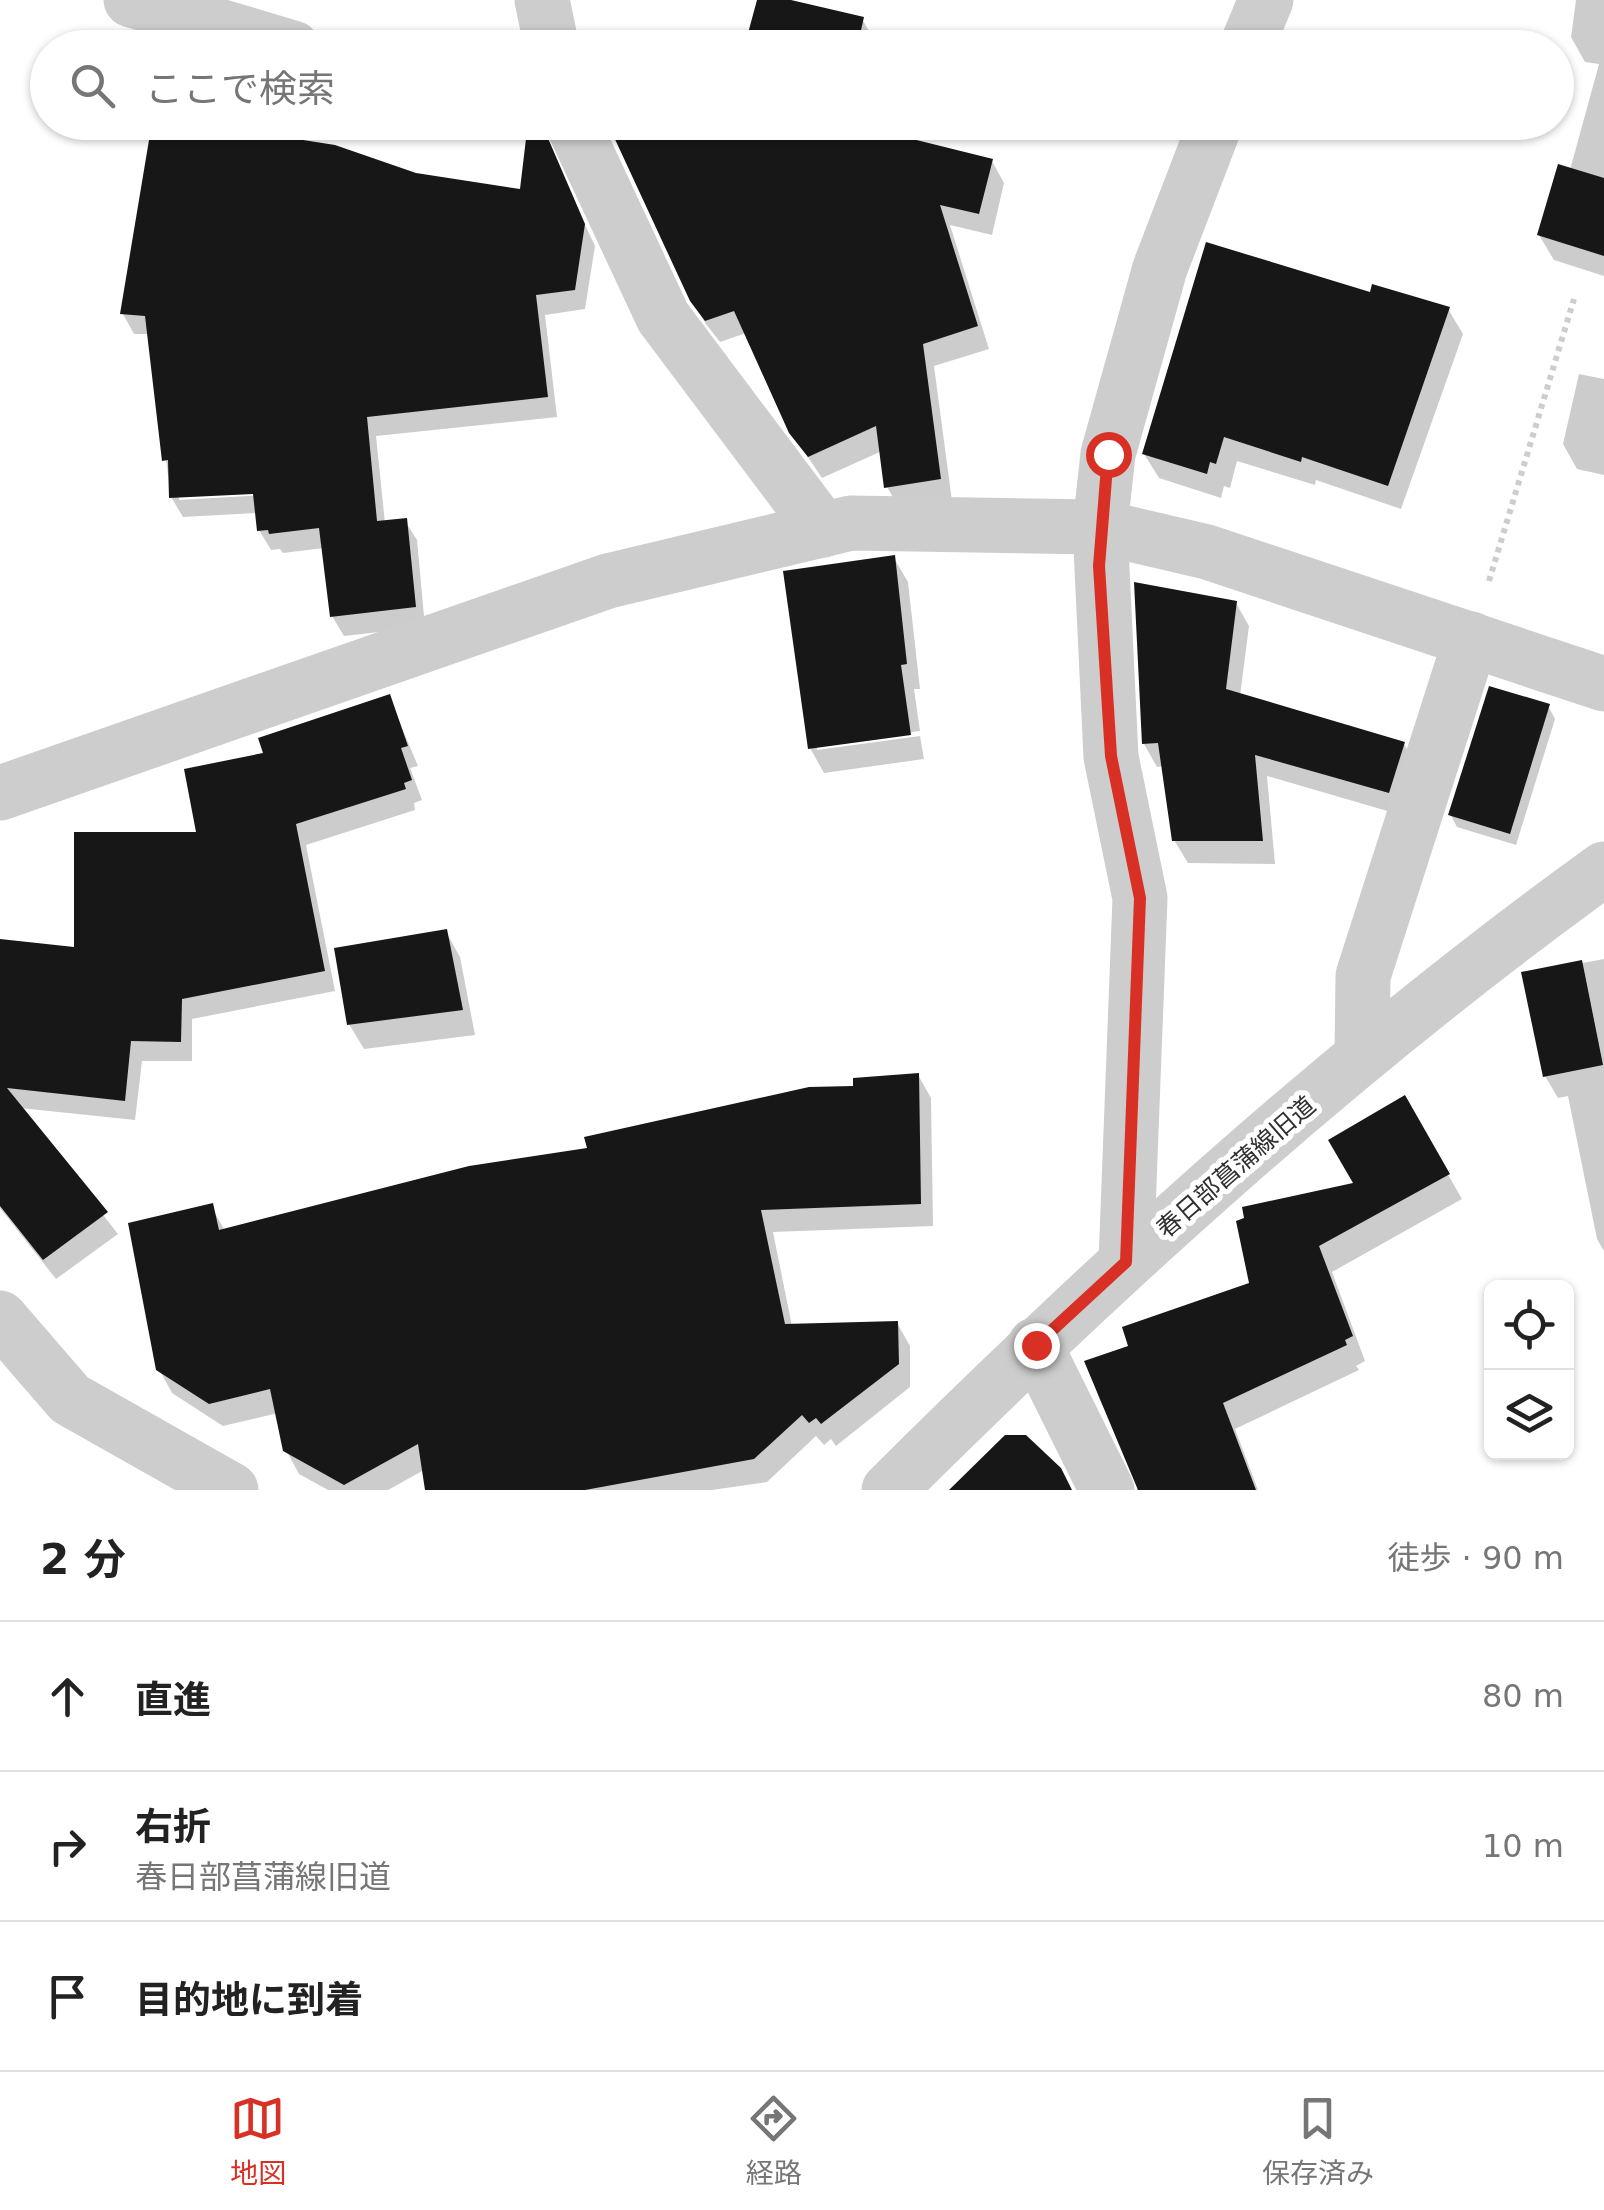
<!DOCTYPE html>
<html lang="ja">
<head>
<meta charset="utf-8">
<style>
  :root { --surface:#fff; --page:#f2f2f2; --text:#222; --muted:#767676; --line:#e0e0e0; --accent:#d93025 }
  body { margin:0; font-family:"DejaVu Sans","Noto Sans JP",sans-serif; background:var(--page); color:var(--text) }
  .controls { position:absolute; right:30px; bottom:30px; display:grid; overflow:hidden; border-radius:15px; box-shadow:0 2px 8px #0004 }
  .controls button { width:90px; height:90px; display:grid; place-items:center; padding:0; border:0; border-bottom:2px solid var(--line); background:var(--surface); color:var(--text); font:50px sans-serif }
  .stop { position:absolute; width:30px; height:30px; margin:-22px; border:8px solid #d93025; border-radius:50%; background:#fff }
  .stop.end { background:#d93025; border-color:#fff; box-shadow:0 2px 10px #0008 }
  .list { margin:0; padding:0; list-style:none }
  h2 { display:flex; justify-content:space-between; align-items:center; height:130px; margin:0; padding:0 40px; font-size:42px }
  h2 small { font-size:32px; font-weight:400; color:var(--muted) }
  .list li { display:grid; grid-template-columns:65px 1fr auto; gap:30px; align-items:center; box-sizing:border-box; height:150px; padding:0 40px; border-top:2px solid var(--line) }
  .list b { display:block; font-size:38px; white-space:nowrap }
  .list p { margin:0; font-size:32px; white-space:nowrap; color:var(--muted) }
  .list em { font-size:32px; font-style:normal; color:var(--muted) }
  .icon { flex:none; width:55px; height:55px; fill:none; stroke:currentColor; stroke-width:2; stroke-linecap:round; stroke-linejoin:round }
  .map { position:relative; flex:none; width:1604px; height:1490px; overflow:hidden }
  .search { position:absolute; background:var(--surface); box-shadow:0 2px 8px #0004; left:30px; right:30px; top:30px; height:110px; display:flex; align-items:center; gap:25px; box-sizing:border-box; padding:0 35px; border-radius:55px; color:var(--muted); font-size:38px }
  .sheet { height:580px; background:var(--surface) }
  nav { display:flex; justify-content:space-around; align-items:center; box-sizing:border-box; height:140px; border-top:2px solid var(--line); background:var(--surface); font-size:28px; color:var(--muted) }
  nav a { display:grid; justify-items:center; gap:5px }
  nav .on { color:var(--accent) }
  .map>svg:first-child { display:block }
  .shadow { fill:#0003; fill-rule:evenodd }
  .building { fill:#171717 }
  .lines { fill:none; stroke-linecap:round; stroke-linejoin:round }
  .path { stroke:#cdcdcd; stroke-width:6; stroke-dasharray:5 5; stroke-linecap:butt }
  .minor { stroke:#cdcdcd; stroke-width:55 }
  .route { stroke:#d93025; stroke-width:12 }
  .labels { text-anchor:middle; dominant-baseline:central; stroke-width:10; stroke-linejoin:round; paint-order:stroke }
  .street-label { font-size:25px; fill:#303030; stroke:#fff }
</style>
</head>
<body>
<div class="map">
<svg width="1604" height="1490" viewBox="0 0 1604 1490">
  <rect width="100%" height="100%" fill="#fff"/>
  <g class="shadow">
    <path d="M759,0H780L862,19L875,41L874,48H746Z"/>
    <path d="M1576,0H1604V276L1554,260L1539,235L1570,170L1599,64L1585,62L1571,37Z"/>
    <path d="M155,122H230L235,131L579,212L595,246L585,309L545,315L557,417L376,436L385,523L405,521L417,540L425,627L344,636L332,616L324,548L283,553L280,549L271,550L259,530L257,513L183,517L171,497L149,334H134L123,314ZM265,490V495L179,500V495Z"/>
    <path d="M726,122H857L855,128L992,161L1004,183L992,235L950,225L989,349L934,366L952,501L900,509L887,487L882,451L822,478L791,432L746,333L720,342L706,324L692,300Z"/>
    <path d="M1448,309L1463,334L1401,509L1316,480L1315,485L1237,461L1230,488L1224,486L1221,498L1159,478L1144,454Z"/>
    <path d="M1579,374L1604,379V475L1577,469L1563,444Z"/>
    <path d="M894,558L908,582L920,689H914L920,731L817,745V750L920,736L924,759L824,773L810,748Z"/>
    <path d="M1236,603L1249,626L1240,696L1404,744L1417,767L1401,815L1267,776L1275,864L1188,863L1174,840L1164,766L1157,767L1144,744Z"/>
    <path d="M389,697L418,766L410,768L422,800L414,803L415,810L306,845L335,991L192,1019V1061H142L135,1120L20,1108L118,1234L56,1279L0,1208V941L76,949L199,834L266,755Z"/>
    <path d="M1548,706L1555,719L1516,845L1457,827L1450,814Z"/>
    <path d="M446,932L460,957L475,1035L364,1049L349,1024Z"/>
    <path d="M1604,959V1251L1597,1239L1568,1096L1558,1098L1545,1076L1524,974Z"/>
    <path d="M918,1075L931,1098L933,1226L773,1232L792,1326L897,1323L910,1346V1387L836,1446L831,1439L824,1445L816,1436L767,1482L712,1490H427L424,1470L388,1490H328L299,1474L286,1450L278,1413L223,1426L172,1393L159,1369L211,1206L225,1231Z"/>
    <path d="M1404,1098L1462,1199L1332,1272L1365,1361L1356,1366L1359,1370L1235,1429L1258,1490H1137L1138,1476L1100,1400L1087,1363L1131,1348L1252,1285L1356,1184Z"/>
  </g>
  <g class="building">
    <path d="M757,0H791L864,17L857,48H744Z"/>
    <path d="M152,122H227L226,128L335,145L416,173L520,189L528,122H541L585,224L575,290L536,295L548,397L367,417L377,521L407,518L416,607L330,617L319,528L269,534L268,530L257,531L253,494L169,498L168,460L162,461L145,316L120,314Z"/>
    <path d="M607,122H844L993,159L979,214L940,205L978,326L923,344L941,479L884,488L876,426L808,457L789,433L734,311L705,321L690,301Z"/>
    <path d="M1558,164L1604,178V256L1537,235Z"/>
    <path d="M1206,242L1370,292L1372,284L1450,307L1388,486L1302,457L1301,462L1224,437L1216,464L1210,462L1207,474L1142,454Z"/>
    <path d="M895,555L907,664L901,665L911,735L808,749L783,571Z"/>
    <path d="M1134,582L1237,601L1226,689L1405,742L1389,793L1255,755L1263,841H1172L1158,743L1142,744Z"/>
    <path d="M1489,686L1550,704L1510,834L1448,815Z"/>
    <path d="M390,694L408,746L401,748L412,780L404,783L406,789L296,824L325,971L182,999L181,1042L131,1041L125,1101L7,1088L108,1212L43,1260L0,1206V939L74,947V832H196L184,769L263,753L258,738Z"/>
    <path d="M447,929L463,1010L347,1025L334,948Z"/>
    <path d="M1582,960L1603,1065L1543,1077L1521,972Z"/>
    <path d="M919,1073L921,1204L761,1210L785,1324L898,1321L899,1364L821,1424L816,1418L809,1423L802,1415L754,1459L585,1490H425L418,1444L344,1485L283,1451L270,1389L209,1404L156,1370L128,1223L213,1203L219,1230L469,1166L587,1148L584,1137L809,1087L853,1086V1078Z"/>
    <path d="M1405,1095L1450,1174L1319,1246L1353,1336L1345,1340L1347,1345L1223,1403L1256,1490H1138L1084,1361L1128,1346L1122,1327L1249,1283L1236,1221L1244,1218L1242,1207L1353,1183L1328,1140Z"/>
    <path d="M1005,1435H1026L1061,1468L1072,1490H949Z"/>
  </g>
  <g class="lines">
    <path class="path" d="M1489,581L1574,299"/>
    <g class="minor">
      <path d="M131,0L293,48"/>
      <path d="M542,0L552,48"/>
      <path d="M1246,48L1266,0"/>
      <path d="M572,122L663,317L823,530"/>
      <path d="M0,793L608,581L851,523L1100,527L1207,552L1604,684"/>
      <path d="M1362,1054L1363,976L1471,639"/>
      <path d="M1126,1262L1140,898L1111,757L1100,527L1108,454L1160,268L1216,122"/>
      <path d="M0,1318L70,1399L231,1490"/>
      <path d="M1035,1345L1107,1490"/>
      <path d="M889,1490C1113,1267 1348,1054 1604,869"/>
    </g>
  </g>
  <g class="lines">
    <path class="route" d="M1036,1345L1126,1262L1140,898L1111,756L1099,566L1108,454"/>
  </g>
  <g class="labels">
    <g class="street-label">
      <text transform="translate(1236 1167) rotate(-41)">春日部菖蒲線旧道</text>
    </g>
  </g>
</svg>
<div class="controls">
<button><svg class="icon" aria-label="locate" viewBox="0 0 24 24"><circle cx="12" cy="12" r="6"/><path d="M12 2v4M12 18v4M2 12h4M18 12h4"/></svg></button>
<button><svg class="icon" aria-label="layers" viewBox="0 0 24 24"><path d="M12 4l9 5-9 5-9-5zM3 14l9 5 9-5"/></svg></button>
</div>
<div class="stop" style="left:1108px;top:454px"></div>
<div class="stop end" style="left:1036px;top:1345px"></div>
<div class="search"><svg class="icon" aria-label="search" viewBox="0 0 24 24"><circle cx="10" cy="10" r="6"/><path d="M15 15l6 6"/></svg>ここで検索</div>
</div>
<section class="sheet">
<h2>2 分<small>徒歩 · 90 m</small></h2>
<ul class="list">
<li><svg class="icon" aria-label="ahead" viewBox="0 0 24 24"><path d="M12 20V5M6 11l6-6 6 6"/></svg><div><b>直進</b></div><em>80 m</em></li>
<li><svg class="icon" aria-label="right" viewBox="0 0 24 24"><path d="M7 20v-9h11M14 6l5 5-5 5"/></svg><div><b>右折</b><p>春日部菖蒲線旧道</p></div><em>10 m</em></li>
<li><svg class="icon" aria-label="arrive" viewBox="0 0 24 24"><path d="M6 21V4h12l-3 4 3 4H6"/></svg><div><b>目的地に到着</b></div></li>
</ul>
</section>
<nav>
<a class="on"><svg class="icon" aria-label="map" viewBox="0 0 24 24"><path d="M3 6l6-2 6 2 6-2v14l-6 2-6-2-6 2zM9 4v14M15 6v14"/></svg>地図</a>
<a><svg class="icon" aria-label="directions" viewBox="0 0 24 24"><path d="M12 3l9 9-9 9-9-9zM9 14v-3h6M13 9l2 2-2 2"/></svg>経路</a>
<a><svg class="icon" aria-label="saved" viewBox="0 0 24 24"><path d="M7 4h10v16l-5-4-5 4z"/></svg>保存済み</a>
</nav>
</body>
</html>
